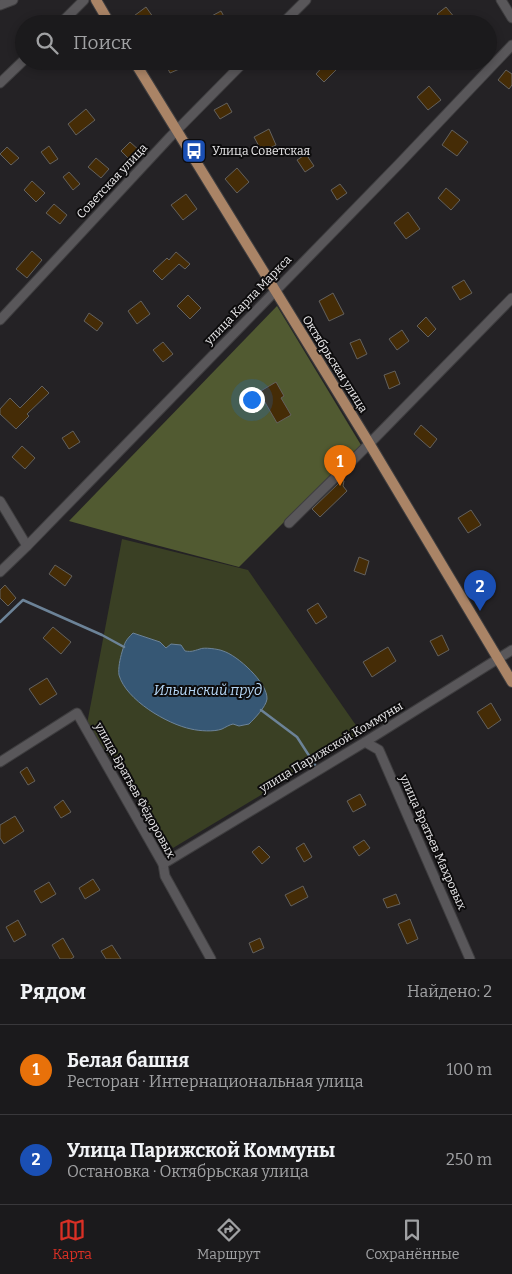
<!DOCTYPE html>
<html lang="ru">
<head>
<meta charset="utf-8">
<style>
  :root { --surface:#1b1a1c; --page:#282729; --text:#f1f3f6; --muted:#a0a1a3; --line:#39383b; --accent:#d93025 }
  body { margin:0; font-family:Bitter,serif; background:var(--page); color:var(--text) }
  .you { position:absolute; left:251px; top:399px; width:18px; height:18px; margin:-12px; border:4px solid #fff; border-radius:50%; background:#1a73e8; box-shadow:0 0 0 8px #1a73e833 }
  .badge { display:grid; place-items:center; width:32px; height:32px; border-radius:50%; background:var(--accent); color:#fff; font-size:16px; font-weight:700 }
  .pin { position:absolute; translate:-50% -41px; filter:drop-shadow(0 1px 2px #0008) }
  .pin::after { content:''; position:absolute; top:26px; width:18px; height:15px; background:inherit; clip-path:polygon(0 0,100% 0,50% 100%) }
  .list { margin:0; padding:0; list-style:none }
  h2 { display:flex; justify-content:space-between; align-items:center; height:65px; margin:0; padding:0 20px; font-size:21px }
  h2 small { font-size:16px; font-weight:400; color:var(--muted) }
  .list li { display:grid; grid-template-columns:32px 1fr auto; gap:15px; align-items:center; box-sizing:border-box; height:90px; padding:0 20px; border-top:1px solid var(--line) }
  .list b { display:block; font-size:19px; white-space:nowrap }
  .list p { margin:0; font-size:16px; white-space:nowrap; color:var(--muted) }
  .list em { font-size:16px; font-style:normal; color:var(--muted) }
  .icon { flex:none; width:28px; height:28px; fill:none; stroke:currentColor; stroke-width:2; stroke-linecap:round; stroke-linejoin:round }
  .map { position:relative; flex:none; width:512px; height:959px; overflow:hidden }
  .search { position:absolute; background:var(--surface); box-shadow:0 2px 8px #0003; left:15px; right:15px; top:15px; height:55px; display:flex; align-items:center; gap:12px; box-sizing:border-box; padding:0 18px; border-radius:28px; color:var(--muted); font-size:19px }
  .sheet { height:245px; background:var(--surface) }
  nav { display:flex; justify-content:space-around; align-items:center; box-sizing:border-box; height:70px; border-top:1px solid var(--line); background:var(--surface); font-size:14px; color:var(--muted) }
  nav a { display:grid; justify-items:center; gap:2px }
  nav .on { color:var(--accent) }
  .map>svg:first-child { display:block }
  .green { fill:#3a4024 }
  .forest { fill:#515a31 }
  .water { fill:#365774; stroke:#6c8398 }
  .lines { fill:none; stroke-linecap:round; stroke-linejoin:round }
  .stream { stroke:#6c8398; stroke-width:2.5 }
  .building { fill:#452c06; stroke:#63615e }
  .minor-casing { stroke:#3e3d3f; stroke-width:11 }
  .major-casing { stroke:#3e3d3f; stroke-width:12 }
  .minor { stroke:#59575a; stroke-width:9 }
  .major { stroke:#aa8466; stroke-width:10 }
  .labels { text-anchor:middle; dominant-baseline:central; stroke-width:4; stroke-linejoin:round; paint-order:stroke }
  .poi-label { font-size:12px; fill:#ebeaec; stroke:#0d0c0d; text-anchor:start }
  .street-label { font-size:12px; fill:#ebeaec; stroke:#0d0c0d }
  .water-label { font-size:14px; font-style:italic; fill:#b6d7f6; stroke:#0d0c0d }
</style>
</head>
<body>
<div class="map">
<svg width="512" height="959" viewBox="0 0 512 959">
  <rect width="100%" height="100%" fill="#242225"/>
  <path class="green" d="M122,539L248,570L362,734L173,848L87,724Z"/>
  <path class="forest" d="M277,306L361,445L239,567L152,544L69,521Z"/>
  <path class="water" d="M133,633L160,642L166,648L171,644L181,645L185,651C192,652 193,651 200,649C203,647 219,649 223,651C237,655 268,683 267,699C266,707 254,719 249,724L239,726L233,724C229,725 226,727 222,729C214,732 199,731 191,729C167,724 126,700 119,675C118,668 120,659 122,652C125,642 125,641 133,633Z"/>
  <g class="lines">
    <g class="stream">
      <path d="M0,622L23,600L102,635L124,647"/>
      <path d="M261,710L297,737L317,768"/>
    </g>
  </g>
  <g class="building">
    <path d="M146,7L158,24H123Z"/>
    <path d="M446,7L455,18L448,24H446L437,14Z"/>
    <path d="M221,11L228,24H208L206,19Z"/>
    <path d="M164,61H182L184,67L170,73Z"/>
    <path d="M328,61H345L324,82L316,74Z"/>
    <path d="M506,70L512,74V85L509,89L498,80Z"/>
    <path d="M429,86L441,100L428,110L417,97Z"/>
    <path d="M227,103L232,112L220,119L214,110Z"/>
    <path d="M86,109L95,120L76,135L68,124Z"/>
    <path d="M269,129L276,145L262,152L254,137Z"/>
    <path d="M452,130L468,142L457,156L442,145Z"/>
    <path d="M130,142L140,151L131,161L121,151Z"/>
    <path d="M49,146L58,159L50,164L41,152Z"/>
    <path d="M7,147L19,158L11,165L0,154Z"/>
    <path d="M306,154L314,166L305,172L297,160Z"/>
    <path d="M96,158L109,169L101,178L88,167Z"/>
    <path d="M237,168L249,182L237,193L225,179Z"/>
    <path d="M69,172L80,184L73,190L63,177Z"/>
    <path d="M32,181L45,193L36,202L24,190Z"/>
    <path d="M340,184L347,193L337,200L331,190Z"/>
    <path d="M446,188L460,200L451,210L438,198Z"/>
    <path d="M186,194L197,209L183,220L171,205Z"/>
    <path d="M54,204L67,215L60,224L46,213Z"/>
    <path d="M408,212L420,229L406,239L394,223Z"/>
    <path d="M32,251L42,260L27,278L16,269Z"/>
    <path d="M176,252L190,264L185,269L179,264L162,280L153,271L167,258L169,260Z"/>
    <path d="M464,280L472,293L460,300L452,287Z"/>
    <path d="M333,293L344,314L329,321L319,301Z"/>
    <path d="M188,295L201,308L190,319L177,306Z"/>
    <path d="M141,301L150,314L137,324L128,311Z"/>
    <path d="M89,313L103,323L97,331L84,321Z"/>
    <path d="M426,317L436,329L428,337L417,326Z"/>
    <path d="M402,330L409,341L397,350L389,339Z"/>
    <path d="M360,339L367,354L357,359L350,343Z"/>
    <path d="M163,342L173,354L163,362L153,350Z"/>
    <path d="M395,371L400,384L389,389L384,375Z"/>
    <path d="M276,382L284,396L281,398L291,415L277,423L259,392Z"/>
    <path d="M42,386L49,393L27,414L29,416L16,429L0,414V409L10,398L20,408Z"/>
    <path d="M421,425L437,439L430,448L414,434Z"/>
    <path d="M73,431L80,442L69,449L62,438Z"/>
    <path d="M22,446L35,458L25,469L12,457Z"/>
    <path d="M342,480L344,481L343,486L347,491L320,517L312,509Z"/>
    <path d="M471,510L481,525L468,533L458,518Z"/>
    <path d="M359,557L369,561L365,575L354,571Z"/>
    <path d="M55,565L72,576L65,586L49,574Z"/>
    <path d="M5,585L16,598L8,606L0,598V590Z"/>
    <path d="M318,603L327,617L316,624L307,610Z"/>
    <path d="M53,627L71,642L61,654L43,638Z"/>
    <path d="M442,635L449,650L438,656L430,641Z"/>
    <path d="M388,647L396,661L372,677L363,662Z"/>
    <path d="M47,678L57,694L40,705L29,689Z"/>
    <path d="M491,703L501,720L488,729L477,712Z"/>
    <path d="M27,767L35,781L28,785L20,772Z"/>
    <path d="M360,794L366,805L353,812L347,801Z"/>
    <path d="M63,800L71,812L61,818L54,807Z"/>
    <path d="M15,816L24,831L4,844L0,838V825Z"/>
    <path d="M364,840L370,848L359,856L353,847Z"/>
    <path d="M304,843L312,857L304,862L296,848Z"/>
    <path d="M259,846L270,857L262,864L252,852Z"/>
    <path d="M93,879L100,890L85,899L79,888Z"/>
    <path d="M49,882L56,894L41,903L34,891Z"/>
    <path d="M303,886L308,897L291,906L285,895Z"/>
    <path d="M396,894L400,904L387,908L383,899Z"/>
    <path d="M410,919L418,939L407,944L398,924Z"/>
    <path d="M18,920L26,935L14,942L6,927Z"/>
    <path d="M63,938L74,957L71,959H60L52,945Z"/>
    <path d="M260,938L264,948L253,953L249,943Z"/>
    <path d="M112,945L121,959H106L101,951Z"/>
  </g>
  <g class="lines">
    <defs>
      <g id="minor">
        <path d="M501,0L512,18"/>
        <path d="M0,5L13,0"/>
        <path d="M60,24L84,0"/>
        <path d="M282,24L306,0"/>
        <path d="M0,83L24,60"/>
        <path d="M0,320L170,137L245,61"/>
        <path d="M0,501L27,546"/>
        <path d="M289,523L369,444L512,298"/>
        <path d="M0,572L27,546L399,164L512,45"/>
        <path d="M365,742L379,750L470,959"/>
        <path d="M0,762L77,713L163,864L165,876L211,959"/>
        <path d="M163,864L365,742L512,650"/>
      </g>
      <g id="major">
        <path d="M96,0L110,24"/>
        <path d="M134,61L366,438L512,682"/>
      </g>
    </defs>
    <use href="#minor" class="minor-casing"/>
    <use href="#major" class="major-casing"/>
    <use href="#minor" class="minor"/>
    <use href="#major" class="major"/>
  </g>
  <defs>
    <symbol id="bus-square" viewBox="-11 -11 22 22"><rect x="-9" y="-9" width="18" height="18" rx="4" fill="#1a4fb4" stroke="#0d0c0d"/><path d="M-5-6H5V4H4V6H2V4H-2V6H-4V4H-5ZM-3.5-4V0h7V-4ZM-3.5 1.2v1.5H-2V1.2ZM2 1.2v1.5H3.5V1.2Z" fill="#fff"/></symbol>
  </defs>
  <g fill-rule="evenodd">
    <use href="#bus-square" x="180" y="137" width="28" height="28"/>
  </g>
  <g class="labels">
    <g class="poi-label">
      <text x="212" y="151">Улица Советская</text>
    </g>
    <g class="street-label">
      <text transform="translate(112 181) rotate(-47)">Советская улица</text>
      <text transform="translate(248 300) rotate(-46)">улица Карла Маркса</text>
      <text transform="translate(335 364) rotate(58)">Октябрьская улица</text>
      <text transform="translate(331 747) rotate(-31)">улица Парижской Коммуны</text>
      <text transform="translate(135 790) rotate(61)">улица Братьев Фёдоровых</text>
      <text transform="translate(433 842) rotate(66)">улица Братьев Махровых</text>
    </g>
    <g class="water-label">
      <text x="208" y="690">Ильинский пруд</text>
    </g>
  </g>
</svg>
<div class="you"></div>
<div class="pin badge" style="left:340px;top:486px;background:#e8710a">1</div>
<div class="pin badge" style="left:480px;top:611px;background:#1a4fb4">2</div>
<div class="search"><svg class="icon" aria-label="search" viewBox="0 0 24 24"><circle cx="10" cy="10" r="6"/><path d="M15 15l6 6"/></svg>Поиск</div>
</div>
<section class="sheet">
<h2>Рядом<small>Найдено: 2</small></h2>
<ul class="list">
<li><span class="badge" style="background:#e8710a">1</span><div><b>Белая башня</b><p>Ресторан · Интернациональная улица</p></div><em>100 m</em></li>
<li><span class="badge" style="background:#1a4fb4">2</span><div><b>Улица Парижской Коммуны</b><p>Остановка · Октябрьская улица</p></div><em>250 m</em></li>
</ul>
</section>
<nav>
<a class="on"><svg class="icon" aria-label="map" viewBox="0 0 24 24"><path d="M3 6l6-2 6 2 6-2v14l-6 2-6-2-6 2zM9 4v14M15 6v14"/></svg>Карта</a>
<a><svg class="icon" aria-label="directions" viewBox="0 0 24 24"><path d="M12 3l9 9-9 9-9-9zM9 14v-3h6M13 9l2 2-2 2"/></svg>Маршрут</a>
<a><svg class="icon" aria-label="saved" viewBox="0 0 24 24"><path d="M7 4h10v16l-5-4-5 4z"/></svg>Сохранённые</a>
</nav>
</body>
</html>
